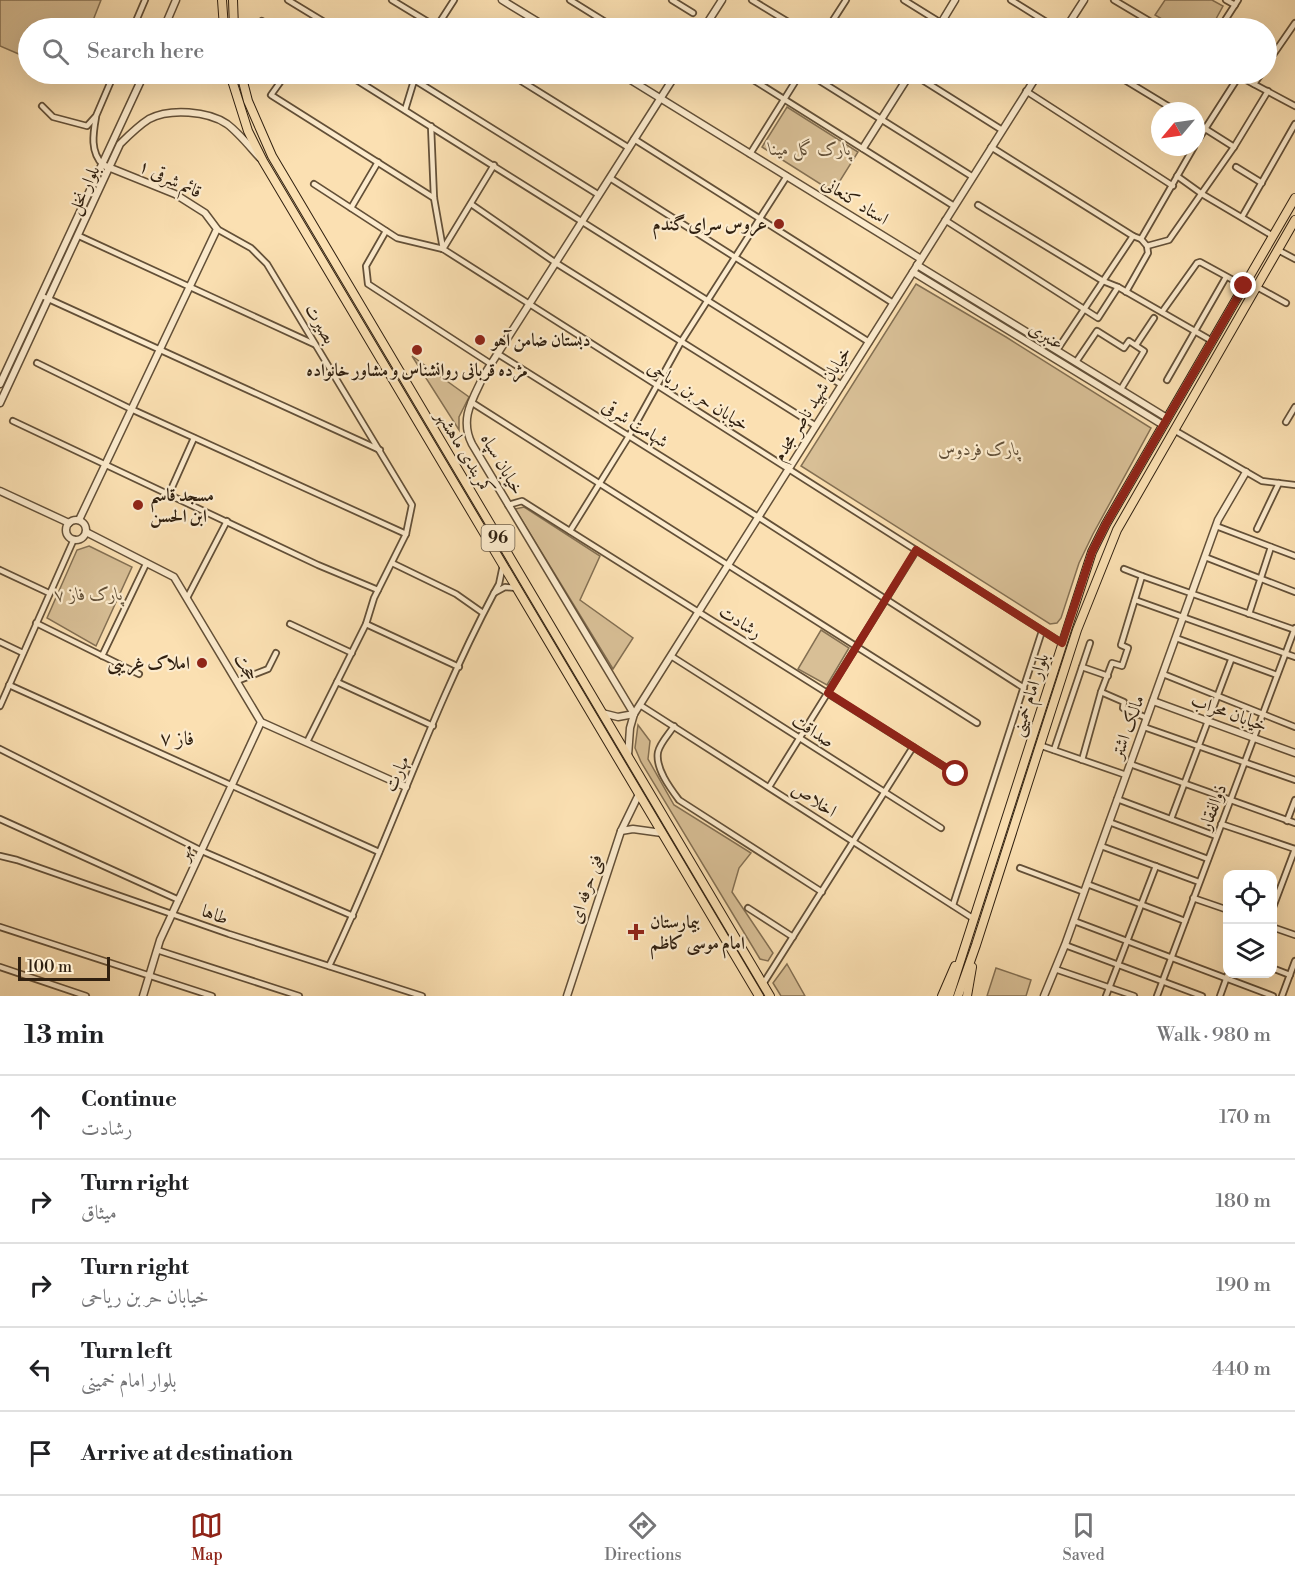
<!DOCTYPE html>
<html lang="en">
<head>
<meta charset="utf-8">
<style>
  :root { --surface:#fff; --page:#f6f6f6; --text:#202124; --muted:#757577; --line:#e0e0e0; --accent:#8f2418 }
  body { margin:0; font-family:"Libre Bodoni",Amiri,serif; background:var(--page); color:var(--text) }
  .controls { position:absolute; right:18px; bottom:18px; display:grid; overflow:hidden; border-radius:12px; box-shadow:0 6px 24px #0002 }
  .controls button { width:54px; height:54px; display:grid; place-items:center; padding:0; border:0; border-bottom:2px solid var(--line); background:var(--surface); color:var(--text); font:30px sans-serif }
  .compass { position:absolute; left:1151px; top:102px; width:54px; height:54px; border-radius:50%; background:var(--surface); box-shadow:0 6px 24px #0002; rotate:241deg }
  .scale { position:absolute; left:18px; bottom:15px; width:92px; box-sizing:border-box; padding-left:6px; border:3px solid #302010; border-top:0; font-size:16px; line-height:21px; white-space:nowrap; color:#302010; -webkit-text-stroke:4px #fcebcd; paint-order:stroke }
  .stop { position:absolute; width:18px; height:18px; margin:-14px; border:4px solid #8f2418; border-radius:50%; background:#fff }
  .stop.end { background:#8f2418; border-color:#fff; box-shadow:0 2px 6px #0008 }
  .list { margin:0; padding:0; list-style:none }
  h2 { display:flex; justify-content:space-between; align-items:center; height:78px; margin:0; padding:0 24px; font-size:26px }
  h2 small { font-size:20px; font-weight:400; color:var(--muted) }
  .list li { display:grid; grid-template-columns:39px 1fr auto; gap:18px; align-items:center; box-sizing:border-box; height:84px; padding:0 24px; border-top:2px solid var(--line) }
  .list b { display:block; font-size:22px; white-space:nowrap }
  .list p { margin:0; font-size:20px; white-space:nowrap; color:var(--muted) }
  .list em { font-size:20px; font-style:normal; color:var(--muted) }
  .icon { flex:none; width:33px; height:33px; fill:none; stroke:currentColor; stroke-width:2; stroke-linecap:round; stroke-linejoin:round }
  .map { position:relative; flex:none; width:1295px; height:996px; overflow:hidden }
  .search { position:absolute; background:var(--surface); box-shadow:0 6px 24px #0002; left:18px; right:18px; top:18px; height:66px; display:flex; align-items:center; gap:15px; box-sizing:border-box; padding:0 21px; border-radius:33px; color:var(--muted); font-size:22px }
  .sheet { height:498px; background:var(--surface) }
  nav { display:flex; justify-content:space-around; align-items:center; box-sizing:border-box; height:84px; border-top:2px solid var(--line); background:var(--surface); font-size:16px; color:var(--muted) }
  nav a { display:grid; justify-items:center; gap:3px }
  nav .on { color:var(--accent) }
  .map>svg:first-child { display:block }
  .green { fill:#d8bf96; stroke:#847053; stroke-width:1.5 }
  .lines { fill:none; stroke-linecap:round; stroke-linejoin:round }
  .minor-casing { stroke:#635038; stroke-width:8 }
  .tertiary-casing { stroke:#635038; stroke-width:9 }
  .primary-casing { stroke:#302010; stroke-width:10 }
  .minor { stroke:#fcebcd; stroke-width:4.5 }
  .tertiary { stroke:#fcebcd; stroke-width:6 }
  .primary { stroke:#fbe0b2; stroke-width:8 }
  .route { stroke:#8f2418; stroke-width:8 }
  .poi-dot { fill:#8f2418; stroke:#fcebcd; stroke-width:2 }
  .labels { text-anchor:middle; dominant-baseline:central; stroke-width:4.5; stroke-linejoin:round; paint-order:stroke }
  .shield { fill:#fcebcd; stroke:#6d5d49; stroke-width:1.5 }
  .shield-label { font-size:16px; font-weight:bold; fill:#302010 }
  .park-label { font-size:18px; font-style:italic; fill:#625038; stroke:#fcebcd }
  .street-label { font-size:18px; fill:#302010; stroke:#fcebcd }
  .poi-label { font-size:18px; font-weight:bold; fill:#302010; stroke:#fcebcd; text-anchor:start }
  .neighbourhood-label { font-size:20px; fill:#302010; stroke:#fcebcd }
</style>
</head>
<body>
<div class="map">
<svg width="1295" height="996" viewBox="0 0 1295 996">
  <rect width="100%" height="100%" fill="#fbe0b2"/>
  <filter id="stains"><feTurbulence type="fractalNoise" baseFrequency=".00333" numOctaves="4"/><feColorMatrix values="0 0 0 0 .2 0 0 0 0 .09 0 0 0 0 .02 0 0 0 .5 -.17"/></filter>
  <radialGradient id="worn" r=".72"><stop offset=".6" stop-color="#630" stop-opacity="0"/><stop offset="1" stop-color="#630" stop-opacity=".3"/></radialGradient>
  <g class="green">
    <path d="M0,0H101L90,28H28V58L0,46Z"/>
    <path d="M1165,0H1212L1223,6L1211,28H1177L1155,15Z"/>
    <path d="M787,107L858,152L833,192L762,147Z"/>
    <path d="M916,284L1006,337L1151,428L1093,534L1079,563L1061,618L1057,623L1050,624L801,466Z"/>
    <path d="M412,356L469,397L459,417V430Z"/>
    <path d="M524,507L600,556L580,600L633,638L613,669L515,509Z"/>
    <path d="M89,546L132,567L96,646L47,618L77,550Z"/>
    <path d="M821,630L849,648L827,685L798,669Z"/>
    <path d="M638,725L650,741L648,759L674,805L751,853L739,868L732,892L773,953L768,961L760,959L641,762L635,748Z"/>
    <path d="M787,964L805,996H781L773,983Z"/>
    <path d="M996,968L1031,980L1026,996H987Z"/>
  </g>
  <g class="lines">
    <defs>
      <g id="minor">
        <path d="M288,0L334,28"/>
        <path d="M392,0L438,28"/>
        <path d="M570,0L615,28"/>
        <path d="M672,0L693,13"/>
        <path d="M752,0L798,28"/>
        <path d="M904,0L949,28"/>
        <path d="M1011,0L1056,28"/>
        <path d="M1114,0L1161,28"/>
        <path d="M1226,0L1235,5"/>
        <path d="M262,21L275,28"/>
        <path d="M832,22L842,28"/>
        <path d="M133,28L145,0"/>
        <path d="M436,28L454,0"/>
        <path d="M828,28L846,0"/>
        <path d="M1220,28L1238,0"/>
        <path d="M1266,65L1295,23"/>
        <path d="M286,74L271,95L434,198"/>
        <path d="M347,74L842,385"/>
        <path d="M405,74L599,195"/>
        <path d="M510,74L629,148"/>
        <path d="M744,74L954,206"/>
        <path d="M809,74L973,177"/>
        <path d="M913,74L1002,130"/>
        <path d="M1020,74L1033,81"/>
        <path d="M1115,74L1176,111"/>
        <path d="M1235,74L1295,106"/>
        <path d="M1254,84L1261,74"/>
        <path d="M1026,91L1173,186"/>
        <path d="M42,106L53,117L87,126L96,116L114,74"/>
        <path d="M405,110L416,74"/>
        <path d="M96,117C93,134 90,152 103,165"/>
        <path d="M1196,123L1234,147"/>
        <path d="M431,126L434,198L443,249"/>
        <path d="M634,139L893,303"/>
        <path d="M1196,143L1239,76"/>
        <path d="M991,147L1133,236"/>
        <path d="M750,154L800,74"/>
        <path d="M1236,167L1262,183"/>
        <path d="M1177,176L1202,194L1273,236"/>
        <path d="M610,178L869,342"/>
        <path d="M314,184L397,238L443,249L1062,643"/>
        <path d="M471,204L556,263L816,426"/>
        <path d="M978,205L1103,281L1118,287L1212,341"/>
        <path d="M351,208L378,162"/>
        <path d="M1242,217L1295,124"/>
        <path d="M945,220L1098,318L1118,287"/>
        <path d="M217,229L251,248L267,264L412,505L406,534L374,598L366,624L307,742"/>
        <path d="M386,231L366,266L368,284L491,364"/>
        <path d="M79,236L314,344"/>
        <path d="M1147,246L1169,240L1234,147L1268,91"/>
        <path d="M443,249L494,165"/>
        <path d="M1278,250L1295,259"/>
        <path d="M1257,287L1286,303"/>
        <path d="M1126,292L1148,253L1147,246L1141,239"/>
        <path d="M42,296L380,450"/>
        <path d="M1162,312L1197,263L1200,262L1244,286"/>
        <path d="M1136,345L1154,318"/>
        <path d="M1057,350L1133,236L1141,239L1194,147"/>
        <path d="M498,354L758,517L1024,688"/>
        <path d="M1076,362L1097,331L1124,348L1129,341L1144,351L1121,389"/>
        <path d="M37,363L131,409L406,534"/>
        <path d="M1167,380L1226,277"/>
        <path d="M471,402L977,723"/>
        <path d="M13,421L318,565L378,590"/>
        <path d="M1286,422L1295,407"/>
        <path d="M1174,430L1262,481L1295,485"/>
        <path d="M169,494L194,438"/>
        <path d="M508,505L522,501L956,774"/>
        <path d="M1216,526L1295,556"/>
        <path d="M1257,529L1279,483"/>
        <path d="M570,531L629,436L681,342L787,176"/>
        <path d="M1205,557L1295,592"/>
        <path d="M392,563L456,594L483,613"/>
        <path d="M503,565L499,584L494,593L505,587L517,588"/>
        <path d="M1124,569L1142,576"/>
        <path d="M0,570L49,593"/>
        <path d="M187,598L227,521"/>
        <path d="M1135,600L1295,657"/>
        <path d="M1249,614L1271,547"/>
        <path d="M36,623L139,674"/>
        <path d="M290,624L352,653"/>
        <path d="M366,624L459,667"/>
        <path d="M1176,638L1277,675"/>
        <path d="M0,642L23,653"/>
        <path d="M102,656L146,564"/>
        <path d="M671,656L941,828"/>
        <path d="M1082,667L1108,676"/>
        <path d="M1163,674L1295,727"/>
        <path d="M237,681L268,669L276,653"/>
        <path d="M337,682L433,726"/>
        <path d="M9,685L379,852"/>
        <path d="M1101,692L1124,702L1123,708L1147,718"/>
        <path d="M640,705L974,919"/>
        <path d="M0,706L74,539"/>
        <path d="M674,726C669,734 660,743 658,752C655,768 670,788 679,800L822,892"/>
        <path d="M1144,727L1295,780"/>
        <path d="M1039,745L1126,775"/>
        <path d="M0,749L202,851L353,916"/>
        <path d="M1054,750L1090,643"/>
        <path d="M1082,760L1101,692L1112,663L1122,666L1128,648L1121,645L1142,576L1295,630"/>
        <path d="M1130,764L1295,823"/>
        <path d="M769,787L916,551"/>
        <path d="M1117,799L1216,836"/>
        <path d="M0,819L179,900"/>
        <path d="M1171,819L1231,660"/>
        <path d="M1287,821L1295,800"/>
        <path d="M1109,822L1208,859"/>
        <path d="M1221,824L1295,849"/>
        <path d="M1101,846L1199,882"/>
        <path d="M0,856L17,860L229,934L422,996"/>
        <path d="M1020,868L1084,892"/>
        <path d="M1087,884L1185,921"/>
        <path d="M1193,898L1228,910"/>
        <path d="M953,905L1042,631"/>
        <path d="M748,908L793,937"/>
        <path d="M1272,910L1295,849"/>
        <path d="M1074,921L1273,996"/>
        <path d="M0,927L212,996"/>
        <path d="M1272,927L1295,935"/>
        <path d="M1065,945L1202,996"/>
        <path d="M157,950L299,996"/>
        <path d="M329,966C388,844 430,713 494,593"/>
        <path d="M0,967L86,996"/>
        <path d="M1272,968L1290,975"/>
        <path d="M1055,969L1134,996"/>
        <path d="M763,984L913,747"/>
        <path d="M1106,996L1156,866"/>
        <path d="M1157,996L1295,628"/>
        <path d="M1220,996L1228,974"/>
        <path d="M1282,996L1295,961"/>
      </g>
      <g id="tertiary">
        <path d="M502,0L548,28"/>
        <path d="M164,28L176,0"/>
        <path d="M704,28L722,0"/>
        <path d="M938,28L955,0"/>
        <path d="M1066,28L1084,0"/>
        <path d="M621,74L921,259"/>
        <path d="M863,148L910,74"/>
        <path d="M917,265L1167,418"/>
        <path d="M913,272L1163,425"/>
        <path d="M0,384L144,74"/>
        <path d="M0,403L120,144C129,135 138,126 149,119C170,108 208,111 227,124C239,133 250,147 260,158"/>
        <path d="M0,491L69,523"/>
        <path d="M79,520L217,229L205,213L175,194L103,165"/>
        <circle cx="76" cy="530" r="10"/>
        <path d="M86,532L174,577L261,722L406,787"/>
        <path d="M1153,701L1295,753"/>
        <path d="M602,713L618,717L634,714"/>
        <path d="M634,714L472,444C459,418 473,399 484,375L676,74"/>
        <path d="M628,756L630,728L634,714L1038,74"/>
        <path d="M621,831L633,829L662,833"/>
        <path d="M143,996L160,940L261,722"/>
        <path d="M567,996L621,831L639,794"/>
        <path d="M1044,996L1065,945L1218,520L1246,472"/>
      </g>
      <g id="primary">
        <path d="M222,0L224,28"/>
        <path d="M233,0L234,28"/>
        <path d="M230,74L248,131L263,161L759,996"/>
        <path d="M241,74L248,101L272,156L770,996"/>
        <path d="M942,996L955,966"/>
        <path d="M949,996L1092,552L1106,524L1295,198"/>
        <path d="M958,996L976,945L1077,630L1117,530L1295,220"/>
        <path d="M967,996L972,967"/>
      </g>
    </defs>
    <use href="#minor" class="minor-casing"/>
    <use href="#tertiary" class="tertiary-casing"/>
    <use href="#primary" class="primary-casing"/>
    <use href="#minor" class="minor"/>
    <use href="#tertiary" class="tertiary"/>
    <use href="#primary" class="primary"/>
  </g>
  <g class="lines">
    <path class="route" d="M956,774L828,693L916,550L1062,643L1092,552L1106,524L1244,286"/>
  </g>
  <g class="poi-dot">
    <circle cx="779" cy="224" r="6"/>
    <circle cx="480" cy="340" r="6"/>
    <circle cx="417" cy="350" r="6"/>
    <circle cx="138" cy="505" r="6"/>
    <circle cx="202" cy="663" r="6"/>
    <path d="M633 923h6v6h6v6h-6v6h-6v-6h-6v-6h6z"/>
  </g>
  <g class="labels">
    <rect class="shield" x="481.5" y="525" width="33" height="26" rx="4.5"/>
    <g class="shield-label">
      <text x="498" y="538">96</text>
    </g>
    <g class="park-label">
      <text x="810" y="149">پارک گل مینا</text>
      <text x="979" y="449">پارک فردوس</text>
      <text x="89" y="594">پارک فاز ۷</text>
    </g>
    <g class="street-label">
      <text transform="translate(170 179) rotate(25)">قائم شرقی ۱</text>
      <text transform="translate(84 190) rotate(-65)">بلوار نخل</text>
      <text transform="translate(855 201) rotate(32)">استاد کنعانی</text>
      <text transform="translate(320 324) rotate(59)">بصیرت</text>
      <text transform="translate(1046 336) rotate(31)">عنبری</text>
      <text transform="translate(698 396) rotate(32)">خیابان حر بن ریاحی</text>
      <text transform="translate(812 404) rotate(-58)">خیابان شهید ناصر مجدم</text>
      <text transform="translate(635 424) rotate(32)">شهامت شرقی</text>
      <text transform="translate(465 453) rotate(59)">کمربندی ماهشهر</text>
      <text transform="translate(502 464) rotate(60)">خیابان سپاه</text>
      <text transform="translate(740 622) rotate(32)">رشادت</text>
      <text transform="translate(246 667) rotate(59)">حجت</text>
      <text transform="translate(1030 695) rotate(-72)">بلوار امام خمینی</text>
      <text transform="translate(1229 713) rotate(20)">خیابان محراب</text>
      <text transform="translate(1128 727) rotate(-70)">مالک اشتر</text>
      <text transform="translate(813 731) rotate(33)">صداقت</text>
      <text transform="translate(397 774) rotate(-66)">مهارت</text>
      <text transform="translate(814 800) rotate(32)">اخلاص</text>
      <text transform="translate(1213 807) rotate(-69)">ذوالفقار</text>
      <text transform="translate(185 852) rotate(-65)">مهر</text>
      <text transform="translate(586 889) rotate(-72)">فنی حرفه ای</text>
      <text transform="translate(215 915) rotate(20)">طاها</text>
    </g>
    <g class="poi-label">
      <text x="767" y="224" text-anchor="end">عروس سرای گندم</text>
      <text x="492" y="340">دبستان ضامن آهو</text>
      <text x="417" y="370" text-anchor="middle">مژده قربانی روانشناس و مشاور خانواده</text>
      <text x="150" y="495">مسجد قاسم<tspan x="150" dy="21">ابن الحسن</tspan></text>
      <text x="190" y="663" text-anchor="end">املاک غریبی</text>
      <text x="650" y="922">بیمارستان<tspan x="650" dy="21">امام موسی کاظم</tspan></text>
    </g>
    <g class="neighbourhood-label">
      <text x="177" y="739">فاز ۷</text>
    </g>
  </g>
  <rect width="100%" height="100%" filter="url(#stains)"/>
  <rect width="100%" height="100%" fill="url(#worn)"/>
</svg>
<div class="controls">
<button><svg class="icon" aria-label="locate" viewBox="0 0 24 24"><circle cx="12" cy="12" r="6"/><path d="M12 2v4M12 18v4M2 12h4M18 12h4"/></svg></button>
<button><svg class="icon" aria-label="layers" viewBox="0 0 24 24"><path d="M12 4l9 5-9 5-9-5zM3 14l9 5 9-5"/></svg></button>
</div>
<svg class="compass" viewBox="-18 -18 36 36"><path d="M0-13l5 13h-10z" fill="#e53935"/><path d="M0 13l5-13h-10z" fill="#757577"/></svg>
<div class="scale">100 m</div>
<div class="stop" style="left:956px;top:774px"></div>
<div class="stop end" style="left:1244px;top:286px"></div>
<div class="search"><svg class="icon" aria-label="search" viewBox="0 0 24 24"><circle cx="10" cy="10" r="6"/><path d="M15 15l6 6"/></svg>Search here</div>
</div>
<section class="sheet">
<h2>13 min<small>Walk · 980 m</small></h2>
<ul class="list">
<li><svg class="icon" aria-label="ahead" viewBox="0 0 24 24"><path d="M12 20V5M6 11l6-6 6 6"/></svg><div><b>Continue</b><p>رشادت</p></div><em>170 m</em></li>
<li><svg class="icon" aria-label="right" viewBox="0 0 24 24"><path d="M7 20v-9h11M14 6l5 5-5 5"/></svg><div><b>Turn right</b><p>میثاق</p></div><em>180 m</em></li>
<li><svg class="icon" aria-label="right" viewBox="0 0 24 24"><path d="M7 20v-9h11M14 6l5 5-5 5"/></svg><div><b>Turn right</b><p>خیابان حر بن ریاحی</p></div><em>190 m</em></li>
<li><svg class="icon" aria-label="left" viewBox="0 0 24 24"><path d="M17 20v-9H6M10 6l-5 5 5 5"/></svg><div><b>Turn left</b><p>بلوار امام خمینی</p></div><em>440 m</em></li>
<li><svg class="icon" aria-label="arrive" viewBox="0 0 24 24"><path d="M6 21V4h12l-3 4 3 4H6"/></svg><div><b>Arrive at destination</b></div></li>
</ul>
</section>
<nav>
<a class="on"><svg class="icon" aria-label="map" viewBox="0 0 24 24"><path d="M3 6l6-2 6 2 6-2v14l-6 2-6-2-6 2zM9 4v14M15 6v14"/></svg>Map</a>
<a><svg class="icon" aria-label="directions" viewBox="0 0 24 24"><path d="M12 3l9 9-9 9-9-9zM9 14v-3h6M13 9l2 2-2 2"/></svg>Directions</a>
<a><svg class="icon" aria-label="saved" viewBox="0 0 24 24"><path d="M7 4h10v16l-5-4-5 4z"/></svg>Saved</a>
</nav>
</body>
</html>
